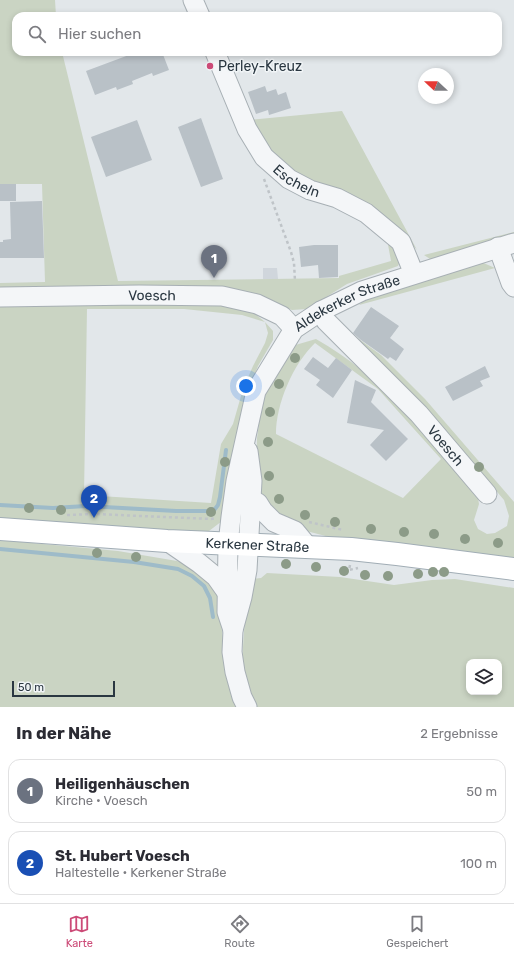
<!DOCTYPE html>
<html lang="de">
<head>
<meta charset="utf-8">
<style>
  :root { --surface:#fff; --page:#f2f2f3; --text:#2b2b33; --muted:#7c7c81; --line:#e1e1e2; --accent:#cc4a77 }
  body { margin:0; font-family:Rubik,sans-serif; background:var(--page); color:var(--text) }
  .controls { position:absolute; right:12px; bottom:12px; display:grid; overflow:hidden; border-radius:8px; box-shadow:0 2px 6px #0003 }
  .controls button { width:36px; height:36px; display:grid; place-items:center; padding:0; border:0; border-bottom:1px solid var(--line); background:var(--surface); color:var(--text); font:20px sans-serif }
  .compass { position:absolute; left:418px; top:68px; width:36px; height:36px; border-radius:50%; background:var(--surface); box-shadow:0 2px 6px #0003; rotate:292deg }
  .scale { position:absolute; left:12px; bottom:10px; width:103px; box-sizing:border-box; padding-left:4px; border:2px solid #2a3741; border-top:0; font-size:11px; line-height:14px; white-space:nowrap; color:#2a3741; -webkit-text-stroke:3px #f1f5f7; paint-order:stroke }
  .you { position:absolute; left:246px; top:386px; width:14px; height:14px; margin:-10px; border:3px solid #fff; border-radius:50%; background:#1a73e8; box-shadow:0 0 0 6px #1a73e833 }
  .badge { display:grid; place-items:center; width:26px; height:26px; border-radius:50%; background:var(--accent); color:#fff; font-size:13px; font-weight:700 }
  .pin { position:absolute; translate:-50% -33px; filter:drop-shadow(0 1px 2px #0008) }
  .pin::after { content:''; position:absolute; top:21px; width:14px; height:12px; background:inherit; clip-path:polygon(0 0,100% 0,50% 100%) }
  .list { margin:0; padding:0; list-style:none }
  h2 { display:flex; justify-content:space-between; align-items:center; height:52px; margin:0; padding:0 16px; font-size:17px }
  h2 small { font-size:13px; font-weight:400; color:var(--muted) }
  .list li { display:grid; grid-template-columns:26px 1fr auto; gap:12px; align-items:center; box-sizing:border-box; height:64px; margin:0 8px 8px; padding:0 8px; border:1px solid var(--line); border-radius:12px }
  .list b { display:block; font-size:15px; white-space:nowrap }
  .list p { margin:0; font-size:13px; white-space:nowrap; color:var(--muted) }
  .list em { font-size:13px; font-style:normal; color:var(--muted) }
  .icon { flex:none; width:22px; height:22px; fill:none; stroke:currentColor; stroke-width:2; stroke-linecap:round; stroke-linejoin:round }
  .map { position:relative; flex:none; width:514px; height:707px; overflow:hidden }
  .search { position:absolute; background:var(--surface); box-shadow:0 2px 6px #0003; left:12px; right:12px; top:12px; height:44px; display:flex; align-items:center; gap:10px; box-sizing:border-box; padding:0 14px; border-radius:12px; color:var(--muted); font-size:15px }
  .sheet { height:196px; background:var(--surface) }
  nav { display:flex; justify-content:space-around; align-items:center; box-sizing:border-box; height:56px; border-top:1px solid var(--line); background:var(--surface); font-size:11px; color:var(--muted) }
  nav a { display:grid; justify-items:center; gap:2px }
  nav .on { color:var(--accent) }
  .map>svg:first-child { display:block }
  .built { fill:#d0d6dc }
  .green { fill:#cad4c3; fill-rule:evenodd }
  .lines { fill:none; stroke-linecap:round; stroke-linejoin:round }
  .stream { stroke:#9ebbc9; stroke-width:4 }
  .building { fill:#b9c1c7 }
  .minor-casing { stroke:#a7afb4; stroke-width:21 }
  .major-casing { stroke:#a1adb5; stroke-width:24 }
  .path { stroke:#bfc4c8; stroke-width:2.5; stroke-dasharray:3 3; stroke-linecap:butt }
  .minor { stroke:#f4f6f8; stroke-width:19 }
  .major { stroke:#fff; stroke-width:22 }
  .tree { fill:#8c9b88 }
  .poi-dot { fill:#cc4a77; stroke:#f1f5f7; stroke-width:1.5 }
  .labels { text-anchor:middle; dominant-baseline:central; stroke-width:3; stroke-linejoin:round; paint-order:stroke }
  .poi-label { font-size:14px; fill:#2a3741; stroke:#f1f5f7; text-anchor:start }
  .street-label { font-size:14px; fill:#2a3741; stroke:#f1f5f7 }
</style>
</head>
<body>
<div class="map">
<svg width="514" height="707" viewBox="0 0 514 707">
  <rect width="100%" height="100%" fill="#e2e7ea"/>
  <path class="built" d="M263,268H277L278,279H263Z"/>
  <g class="green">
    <path d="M0,0H55L56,16H16V52H62L118,281L339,278V276L391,261L387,239C397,248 405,252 398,266L347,284L307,309L292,310L244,292L0,291V283L45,282L42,184H0Z"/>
    <path d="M342,111L417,250L399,230L301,176L279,160L262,142L249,120Z"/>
    <path d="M514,232V237L430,259L424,255Z"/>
    <path d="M479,261L495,268L359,305L377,288Z"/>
    <path d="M0,302H219L249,309L265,322L273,331V340L258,366L248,392L226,518L209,531L183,534L0,520ZM87,309H184L242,315L265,322L268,333L265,343L253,366L243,389L233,424L221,444L211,503L84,495Z"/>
    <path d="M352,334L381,355L425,399L514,502V559L450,549L341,540L291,527L260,496L256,478L257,438L262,402L272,373L292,346L316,339C382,376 429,436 477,492L479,504L474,520L478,529L487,534L495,533L507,526L509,516L504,500L457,445ZM315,343L378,389L441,459L403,498L276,434C276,404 293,364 315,343Z"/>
    <path d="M0,540L118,551L177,561L193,567L216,591L219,599L225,663L238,707H0Z"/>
    <path d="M267,573L340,577L394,585L432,580L455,579L514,588V707H255L242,662L245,617L251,579L261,578ZM469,662H499V692H469Z"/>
  </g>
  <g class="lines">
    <g class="stream">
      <path d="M0,505L53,508L86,506L176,511H208L215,509L218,505L220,497L226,450"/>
      <path d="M0,549L134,562L178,569L192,576L204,586L210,598L213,617"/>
    </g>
  </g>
  <g class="building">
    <path d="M137,52H162L169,70L153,76L152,73L132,81L133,84L117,90L116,87L95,95L86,71Z"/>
    <path d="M265,86L267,92L276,89L278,95L286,92L291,108L269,115L268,110L256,114L248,92Z"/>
    <path d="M201,118L223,179L201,187L178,127Z"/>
    <path d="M137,120L152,160L106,177L91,137Z"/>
    <rect x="0" y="184" width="16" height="17"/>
    <path d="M42,201L44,258H0V242H3V240L11,239L10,202Z"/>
    <path d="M314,245H338V277L319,278L318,265L301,267L299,247Z"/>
    <path d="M371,307L399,326L390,338L404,349L396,361L390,357L388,359L361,340L353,333Z"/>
    <path d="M313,357L328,368L336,358L352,370L333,398L316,385L320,380L304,369Z"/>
    <path d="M485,366L490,377L480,381L483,386L453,401L445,387Z"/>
    <path d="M355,380L376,390L371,402L408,439L386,461L370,445L384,430L347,423Z"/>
  </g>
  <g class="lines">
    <defs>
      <g id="minor">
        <path d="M193,0L200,16"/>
        <path id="s1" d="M215,52L247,129L264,157L289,179L310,190L337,198L366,213L401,242L414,274"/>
        <path d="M498,247L511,283L514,287"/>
        <path id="s2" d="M0,297L139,295L222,296L257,304L282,316L294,329"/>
        <path id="s3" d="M321,311L326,321L419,414L487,494"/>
        <path d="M251,499L258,503L263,511L274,522L295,531L309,548"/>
        <path d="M167,541L199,563L216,577L228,594"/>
        <path id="s4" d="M233,630L227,612L228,544L231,517L236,481L256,391L294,329L321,311L362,291L514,243"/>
        <path d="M247,707L242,697L235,672L232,652L233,630L242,597L247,570L252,481L248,451"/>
      </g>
      <g id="major">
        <path id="s5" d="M0,529L167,541L351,549L397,554L514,569"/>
      </g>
    </defs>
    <use href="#minor" class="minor-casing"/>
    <use href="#major" class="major-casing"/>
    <g class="path">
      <path d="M264,179L291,252L294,263L295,281"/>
      <path d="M67,515L95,514L211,519L216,518"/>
      <path d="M309,522L343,530"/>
      <path d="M350,565L349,570L358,568"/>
    </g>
    <use href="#minor" class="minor"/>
    <use href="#major" class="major"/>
  </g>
  <g class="tree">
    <circle cx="295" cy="358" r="5"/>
    <circle cx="279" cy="384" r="5"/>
    <circle cx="270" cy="412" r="5"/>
    <circle cx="268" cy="442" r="5"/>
    <circle cx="225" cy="462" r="5"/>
    <circle cx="479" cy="467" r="5"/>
    <circle cx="269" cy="476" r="5"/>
    <circle cx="279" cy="499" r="5"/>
    <circle cx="29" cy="508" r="5"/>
    <circle cx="61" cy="510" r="5"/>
    <circle cx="211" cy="512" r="5"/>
    <circle cx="305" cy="515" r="5"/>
    <circle cx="335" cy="522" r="5"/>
    <circle cx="371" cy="529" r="5"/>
    <circle cx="404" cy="532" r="5"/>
    <circle cx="434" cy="534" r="5"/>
    <circle cx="465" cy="539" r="5"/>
    <circle cx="498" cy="543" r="5"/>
    <circle cx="97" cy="553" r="5"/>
    <circle cx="136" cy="557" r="5"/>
    <circle cx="286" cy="564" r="5"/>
    <circle cx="316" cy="567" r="5"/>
    <circle cx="344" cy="571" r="5"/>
    <circle cx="433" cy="572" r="5"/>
    <circle cx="444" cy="572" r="5"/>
    <circle cx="418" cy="574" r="5"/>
    <circle cx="365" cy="575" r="5"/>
    <circle cx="388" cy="576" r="5"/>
  </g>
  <circle class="poi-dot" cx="210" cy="66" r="4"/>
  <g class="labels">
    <g class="poi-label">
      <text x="218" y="66">Perley-Kreuz</text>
    </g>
    <g class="street-label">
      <text stroke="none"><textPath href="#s1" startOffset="157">Escheln</textPath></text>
      <text stroke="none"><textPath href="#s2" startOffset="152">Voesch</textPath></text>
      <text stroke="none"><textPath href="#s4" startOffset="375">Aldekerker Straße</textPath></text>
      <text stroke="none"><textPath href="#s3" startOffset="184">Voesch</textPath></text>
      <text stroke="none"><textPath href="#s5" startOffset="258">Kerkener Straße</textPath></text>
    </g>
  </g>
</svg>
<div class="controls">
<button><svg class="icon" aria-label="layers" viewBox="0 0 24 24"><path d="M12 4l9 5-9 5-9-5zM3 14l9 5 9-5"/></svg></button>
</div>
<svg class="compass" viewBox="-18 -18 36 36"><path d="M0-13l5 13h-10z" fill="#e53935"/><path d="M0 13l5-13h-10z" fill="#7c7c81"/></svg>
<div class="scale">50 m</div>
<div class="you"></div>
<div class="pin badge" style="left:214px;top:278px;background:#6b7280">1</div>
<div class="pin badge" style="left:94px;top:518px;background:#1a4fb4">2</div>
<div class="search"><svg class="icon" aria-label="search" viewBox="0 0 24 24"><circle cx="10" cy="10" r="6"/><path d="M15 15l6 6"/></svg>Hier suchen</div>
</div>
<section class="sheet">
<h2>In der Nähe<small>2 Ergebnisse</small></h2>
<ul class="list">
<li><span class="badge" style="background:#6b7280">1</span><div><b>Heiligenhäuschen</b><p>Kirche · Voesch</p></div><em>50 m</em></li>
<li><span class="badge" style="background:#1a4fb4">2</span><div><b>St. Hubert Voesch</b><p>Haltestelle · Kerkener Straße</p></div><em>100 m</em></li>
</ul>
</section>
<nav>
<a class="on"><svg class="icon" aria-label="map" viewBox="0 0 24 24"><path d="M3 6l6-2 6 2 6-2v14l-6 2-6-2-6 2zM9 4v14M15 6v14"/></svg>Karte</a>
<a><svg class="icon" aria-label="directions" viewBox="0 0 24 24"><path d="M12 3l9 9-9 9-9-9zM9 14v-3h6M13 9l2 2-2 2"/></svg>Route</a>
<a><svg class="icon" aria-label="saved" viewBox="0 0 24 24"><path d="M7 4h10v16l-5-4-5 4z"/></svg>Gespeichert</a>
</nav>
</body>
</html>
